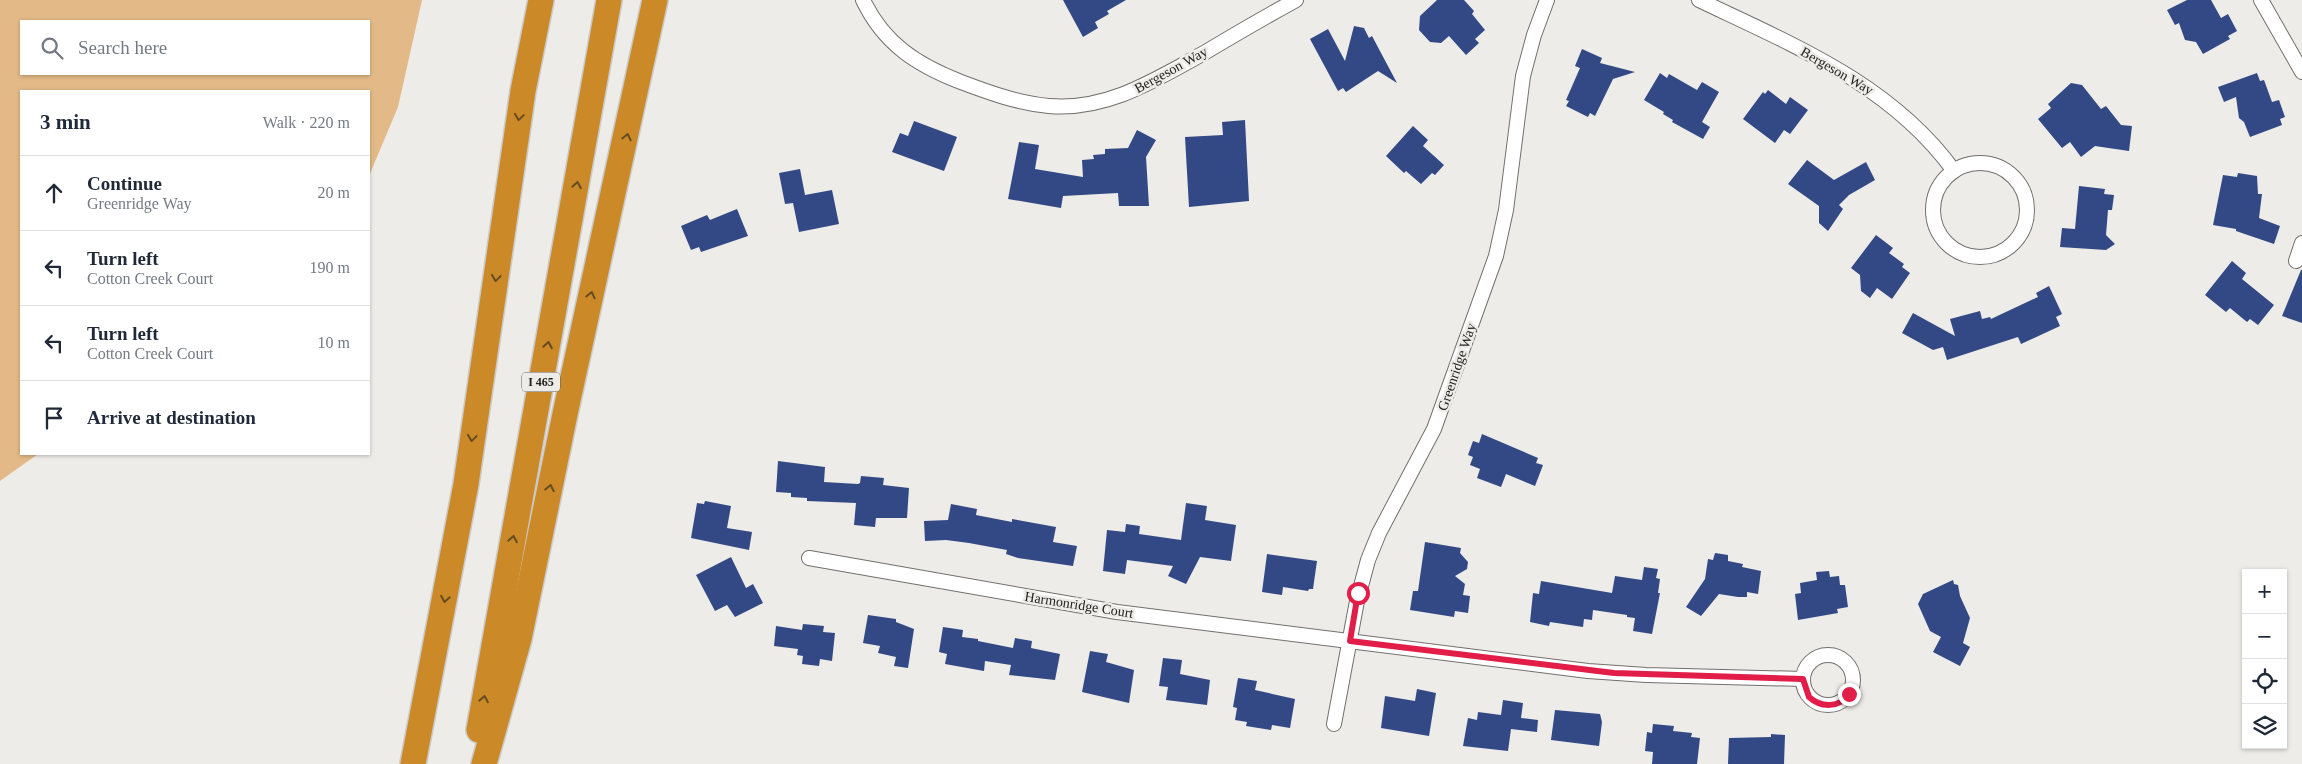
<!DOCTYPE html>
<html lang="en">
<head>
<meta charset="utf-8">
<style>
  :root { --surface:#fff; --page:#f2f2f3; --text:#1f2937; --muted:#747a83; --line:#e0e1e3 }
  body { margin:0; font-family:"Times New Roman",serif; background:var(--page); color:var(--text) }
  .controls { position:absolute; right:15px; bottom:15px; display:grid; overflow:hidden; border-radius:0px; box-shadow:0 1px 4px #0004 }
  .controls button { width:45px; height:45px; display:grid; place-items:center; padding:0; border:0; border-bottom:1px solid var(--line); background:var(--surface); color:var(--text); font:25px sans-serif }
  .stop { position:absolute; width:15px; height:15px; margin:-11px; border:4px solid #e11d48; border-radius:50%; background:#fff }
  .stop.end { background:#e11d48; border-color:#fff; box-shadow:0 1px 5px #0008 }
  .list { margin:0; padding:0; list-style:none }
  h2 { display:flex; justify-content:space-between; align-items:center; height:65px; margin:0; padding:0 20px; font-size:21px }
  h2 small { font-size:16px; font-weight:400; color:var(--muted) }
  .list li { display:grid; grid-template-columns:32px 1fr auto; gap:15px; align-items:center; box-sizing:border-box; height:75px; padding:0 20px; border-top:1px solid var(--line) }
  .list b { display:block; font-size:19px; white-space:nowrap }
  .list p { margin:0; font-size:16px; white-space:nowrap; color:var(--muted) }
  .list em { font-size:16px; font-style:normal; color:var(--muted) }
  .icon { flex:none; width:28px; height:28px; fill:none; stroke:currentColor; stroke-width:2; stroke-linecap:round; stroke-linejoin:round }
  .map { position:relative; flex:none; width:2302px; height:764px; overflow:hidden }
  .search { position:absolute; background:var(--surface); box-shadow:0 1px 4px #0004; left:20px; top:20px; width:350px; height:55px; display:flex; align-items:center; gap:12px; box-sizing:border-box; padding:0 18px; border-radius:0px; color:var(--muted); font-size:19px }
  .panel { position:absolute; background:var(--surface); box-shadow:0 1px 4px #0004; left:20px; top:90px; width:350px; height:365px; border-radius:0px }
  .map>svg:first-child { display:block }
  .green { fill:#e3ba87; fill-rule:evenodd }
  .building { fill:#324985 }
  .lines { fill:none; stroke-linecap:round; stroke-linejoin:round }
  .street-casing { stroke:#72706d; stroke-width:16 }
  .highway-casing { stroke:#cacaca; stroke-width:28 }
  .street { stroke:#fff; stroke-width:14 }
  .highway { stroke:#cb8a27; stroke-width:25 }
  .oneway { stroke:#664c23 }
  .route { stroke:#e11d48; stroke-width:6 }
  .labels { text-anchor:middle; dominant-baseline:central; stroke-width:5; stroke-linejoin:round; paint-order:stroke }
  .shield { fill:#eeece8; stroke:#605f5d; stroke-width:1 }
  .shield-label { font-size:12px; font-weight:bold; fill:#232221 }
  .street-label { font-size:14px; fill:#232221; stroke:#eeece8 }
</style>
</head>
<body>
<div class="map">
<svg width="2302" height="764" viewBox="0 0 2302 764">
  <rect width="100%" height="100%" fill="#eeece8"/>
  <path class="green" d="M0,0H422L398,107L369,176V91H21V454H38L0,481ZM21,21H369V74H21Z"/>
  <g class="building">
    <path d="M1063,0H1126L1107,11L1109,14L1095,22L1098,28L1083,37Z"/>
    <path d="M1437,0H1464L1474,11L1472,14L1485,30L1475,39L1479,43L1466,55L1449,36L1441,43L1430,42L1419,30L1420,16Z"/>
    <path d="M2187,0H2211L2221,18L2228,14L2237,31L2228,36L2230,39L2203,54L2196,42L2185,40L2179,23L2175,25L2167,10Z"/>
    <path d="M1354,26L1364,28L1369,38L1372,36L1397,83L1378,71L1346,92L1343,88L1338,91L1310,39L1328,29L1345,61Z"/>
    <path d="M1582,49L1602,58L1600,63L1635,72L1613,79L1595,116L1590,113L1588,117L1566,106L1569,101L1566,100L1580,68L1575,66Z"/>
    <path d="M1660,73L1667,78L1669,74L1697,90L1702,82L1719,92L1702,122L1710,127L1703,139L1672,122L1673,120L1663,114L1664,112L1644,100Z"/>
    <path d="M2257,73L2260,81L2264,80L2272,102L2279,100L2285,117L2280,119L2282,125L2250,137L2244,122L2239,118L2236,97L2224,102L2218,87Z"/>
    <path d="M2071,83L2082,85L2101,109L2106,106L2121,125L2132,126L2129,151L2095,146L2081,157L2070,142L2062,148L2038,119L2051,108L2048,104Z"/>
    <path d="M1768,90L1786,104L1790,97L1808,110L1790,134L1784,130L1775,143L1743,119L1763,92L1765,94Z"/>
    <path d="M1245,120L1249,201L1189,207L1185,137L1223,135L1222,122Z"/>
    <path d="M914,121L957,137L944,171L892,152L900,133L908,136Z"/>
    <path d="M1413,126L1428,140L1423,146L1444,165L1435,175L1432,173L1421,184L1406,171L1404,173L1386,156Z"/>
    <path d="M1137,130L1156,140L1146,157L1149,206H1119L1118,193L1063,196L1061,208L1008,199L1019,142L1039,145L1035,169L1083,177L1082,160L1094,159L1093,155L1105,154V149L1128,148Z"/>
    <path d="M1807,160L1834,180L1866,162L1875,180L1849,195L1839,205L1843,209L1828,231L1819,223V206L1788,184Z"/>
    <path d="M800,169L805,195L832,190L839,224L799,232L793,203L785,204L779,173Z"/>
    <path d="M2238,173L2257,176L2258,194H2262L2259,218L2280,226L2274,244L2236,231V229L2213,225L2223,175L2237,177Z"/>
    <path d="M2079,186L2105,189L2104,194L2114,195L2112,210H2108L2106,235L2115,244L2106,250L2060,247L2062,228L2075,229Z"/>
    <path d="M737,209L748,236L701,252L699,247L691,250L681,226L707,215L710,220Z"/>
    <path d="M1876,235L1893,248L1889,253L1904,264L1902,267L1910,273L1892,299L1877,288L1870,298L1861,291L1860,275L1851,268Z"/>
    <path d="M2232,261L2246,273L2242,279L2274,305L2258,325L2250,319L2247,322L2230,308L2226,312L2205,295Z"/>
    <path d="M2301,270H2302V323L2282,316Z"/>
    <path d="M2049,286L2062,314L2056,317L2060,326L2021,344L2018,337L1947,360L1943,347L1933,350L1902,333L1913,313L1955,336L1950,319L1980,311L1982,319L1990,317L1991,319L2038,297L2036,293Z"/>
    <path d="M1482,434L1538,458L1536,463L1543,465L1535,486L1506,474L1501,487L1477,478L1480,469L1470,465L1473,457L1468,455L1473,441L1479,443Z"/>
    <path d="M778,461L825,467L824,482L858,484L860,483L861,476L884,478L883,485L909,488L907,518H876L875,527L854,525L856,503L807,501V498L791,497V493L776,492Z"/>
    <path d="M705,501L731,506L727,528L752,532L749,550L691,538L697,503L704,504Z"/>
    <path d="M1186,503L1207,506L1205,520L1236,525L1231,561L1200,557L1186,584L1168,576L1173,566L1127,560L1125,574L1103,571L1107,530L1125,532L1126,524L1140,526L1139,534L1181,540Z"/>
    <path d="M951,504L977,509L976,515L1012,522V519L1056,527L1053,542L1077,546L1073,566L1018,558L1006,554L1007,550L969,543L946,540L925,541L924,521L948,520Z"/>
    <path d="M1425,542L1461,548L1460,553L1468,562L1467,569L1455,576L1465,584L1463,595L1470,596L1468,613L1455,611L1454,617L1410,610L1413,591H1418Z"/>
    <path d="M1715,553L1728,555V561L1743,564L1742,567L1761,571L1758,594L1747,592V597H1738L1719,594L1701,616L1686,607L1705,579L1708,559L1713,560Z"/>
    <path d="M1267,554L1317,561L1313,589H1309L1308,591L1283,587L1282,595L1262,592Z"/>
    <path d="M731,557L746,588L753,584L763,603L735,617L727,605L715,611L696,575Z"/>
    <path d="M1644,567L1658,569L1656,578L1660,579L1658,593H1660L1652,634L1633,631L1635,618L1627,617V615L1593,610L1592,620L1584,619L1583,627L1550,622L1549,626L1530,622L1533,593L1539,594L1541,581L1612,593L1615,576L1642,580Z"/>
    <path d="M1829,571L1830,577L1839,576L1840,585H1845L1848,607L1837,609L1838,613L1798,620L1795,594L1801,593L1800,583L1817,580L1816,572Z"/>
    <path d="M1953,580L1954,584L1958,585L1960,596L1970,618L1963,643L1970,647L1960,666L1933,652L1941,637L1930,631L1918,604L1923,594Z"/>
    <path d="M868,615L896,619V622L914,629L908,668L894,666L896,657L878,653L880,646L863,643Z"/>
    <path d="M803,624L824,626L823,632L835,633L832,661L820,659L819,666L802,664L803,656L797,655L798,649L774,646L776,626L802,630Z"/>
    <path d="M943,627L963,630L962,637L978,639V641L1013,648L1015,638L1032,641L1031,648L1060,654L1055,680L1009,675L1011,665L985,661L984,671L945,664L947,654L939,652Z"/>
    <path d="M1090,651L1108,654L1106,662L1134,670L1129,703L1082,692Z"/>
    <path d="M1163,658L1182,660L1180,674L1210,680L1207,705L1166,700L1168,687L1159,686Z"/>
    <path d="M1238,678L1257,681L1255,690L1295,699L1290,728L1272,725L1271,730L1246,726L1247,722L1235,720L1237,708L1233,707Z"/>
    <path d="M1417,689L1436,693L1429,736L1381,728L1385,696L1415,701Z"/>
    <path d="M1503,700L1523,703L1521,718L1538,720L1537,732L1511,729L1508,751L1463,746L1468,718L1477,720L1478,712L1501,715Z"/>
    <path d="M1555,710L1600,714L1602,722L1599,746L1551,740Z"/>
    <path d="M1653,724L1674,726L1673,731L1692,733L1691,737L1700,738L1697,764H1652L1653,752L1645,751L1647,732L1652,733Z"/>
    <path d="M1771,734L1785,735L1784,764H1728L1729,738L1771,737Z"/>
  </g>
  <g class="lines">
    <defs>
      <g id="street">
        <path d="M863,0C884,44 917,65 961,82C990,93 1018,103 1049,106C1107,111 1155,80 1204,53C1234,35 1265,17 1296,0"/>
        <path d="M1699,0C1793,45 1891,84 1954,171"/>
        <path d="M2261,0L2302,72"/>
        <circle cx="1980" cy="210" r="47"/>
        <path d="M2296,261L2302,243"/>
        <path d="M809,558L1117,612L1588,671L1646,675L1803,679"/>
        <circle cx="1828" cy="680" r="25"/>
        <path d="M1334,724L1357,601L1368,560L1379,533L1434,429L1496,256L1506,210L1523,76L1534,35L1547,0"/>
      </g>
      <g id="highway">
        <path d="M479,730L609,0"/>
        <path d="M413,764L466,484L523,91L541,0"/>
        <path d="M484,764L519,639L565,414L655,0"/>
      </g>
    </defs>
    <use href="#street" class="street-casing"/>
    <use href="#highway" class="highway-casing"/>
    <use href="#street" class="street"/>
    <use href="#highway" class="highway"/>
  </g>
  <defs><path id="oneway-chevron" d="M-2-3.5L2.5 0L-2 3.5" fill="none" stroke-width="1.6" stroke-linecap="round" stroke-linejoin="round" transform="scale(1.25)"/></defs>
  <g class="oneway">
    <use href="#oneway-chevron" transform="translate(519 117) rotate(98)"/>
    <use href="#oneway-chevron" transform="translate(627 137) rotate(-77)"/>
    <use href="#oneway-chevron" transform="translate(577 185) rotate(-80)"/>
    <use href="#oneway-chevron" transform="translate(496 278) rotate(98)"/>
    <use href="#oneway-chevron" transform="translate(591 295) rotate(-77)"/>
    <use href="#oneway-chevron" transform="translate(548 345) rotate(-80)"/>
    <use href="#oneway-chevron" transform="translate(472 438) rotate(98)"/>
    <use href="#oneway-chevron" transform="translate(550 488) rotate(-79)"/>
    <use href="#oneway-chevron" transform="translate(513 539) rotate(-80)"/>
    <use href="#oneway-chevron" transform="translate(445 599) rotate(100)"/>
    <use href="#oneway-chevron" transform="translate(484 699) rotate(-80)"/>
  </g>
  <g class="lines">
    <path class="route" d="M1358,593L1350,641L1614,673L1803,679L1809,697C1821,708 1840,708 1849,694"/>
  </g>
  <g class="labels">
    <rect class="shield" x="522" y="372.5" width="38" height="19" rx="4"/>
    <g class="shield-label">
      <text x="541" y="382">I 465</text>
    </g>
    <g class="street-label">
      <text transform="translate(1171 70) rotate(-29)">Bergeson Way</text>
      <text transform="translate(1837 71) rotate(30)">Bergeson Way</text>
      <text transform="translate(1457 367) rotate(-71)">Greenridge Way</text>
      <text transform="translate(1079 605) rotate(9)">Harmonridge Court</text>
    </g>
  </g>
</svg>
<div class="controls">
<button>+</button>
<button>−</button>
<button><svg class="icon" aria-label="locate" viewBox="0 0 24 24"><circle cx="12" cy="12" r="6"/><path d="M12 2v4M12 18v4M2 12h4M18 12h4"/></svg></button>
<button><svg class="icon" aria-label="layers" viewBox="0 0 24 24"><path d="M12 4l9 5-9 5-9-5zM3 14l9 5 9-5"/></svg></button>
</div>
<div class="stop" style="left:1358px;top:593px"></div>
<div class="stop end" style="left:1849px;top:694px"></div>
<div class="search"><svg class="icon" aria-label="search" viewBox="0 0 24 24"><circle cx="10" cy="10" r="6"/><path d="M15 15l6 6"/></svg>Search here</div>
<section class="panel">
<h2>3 min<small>Walk · 220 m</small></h2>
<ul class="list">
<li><svg class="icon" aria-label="ahead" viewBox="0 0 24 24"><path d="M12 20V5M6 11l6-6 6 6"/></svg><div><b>Continue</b><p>Greenridge Way</p></div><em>20 m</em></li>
<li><svg class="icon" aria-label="left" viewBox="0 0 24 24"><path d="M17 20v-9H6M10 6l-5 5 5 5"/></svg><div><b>Turn left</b><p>Cotton Creek Court</p></div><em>190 m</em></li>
<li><svg class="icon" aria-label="left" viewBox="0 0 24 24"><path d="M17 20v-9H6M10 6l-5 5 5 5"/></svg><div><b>Turn left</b><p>Cotton Creek Court</p></div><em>10 m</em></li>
<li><svg class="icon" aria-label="arrive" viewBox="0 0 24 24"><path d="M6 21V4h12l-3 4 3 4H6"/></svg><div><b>Arrive at destination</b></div></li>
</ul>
</section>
</div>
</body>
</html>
